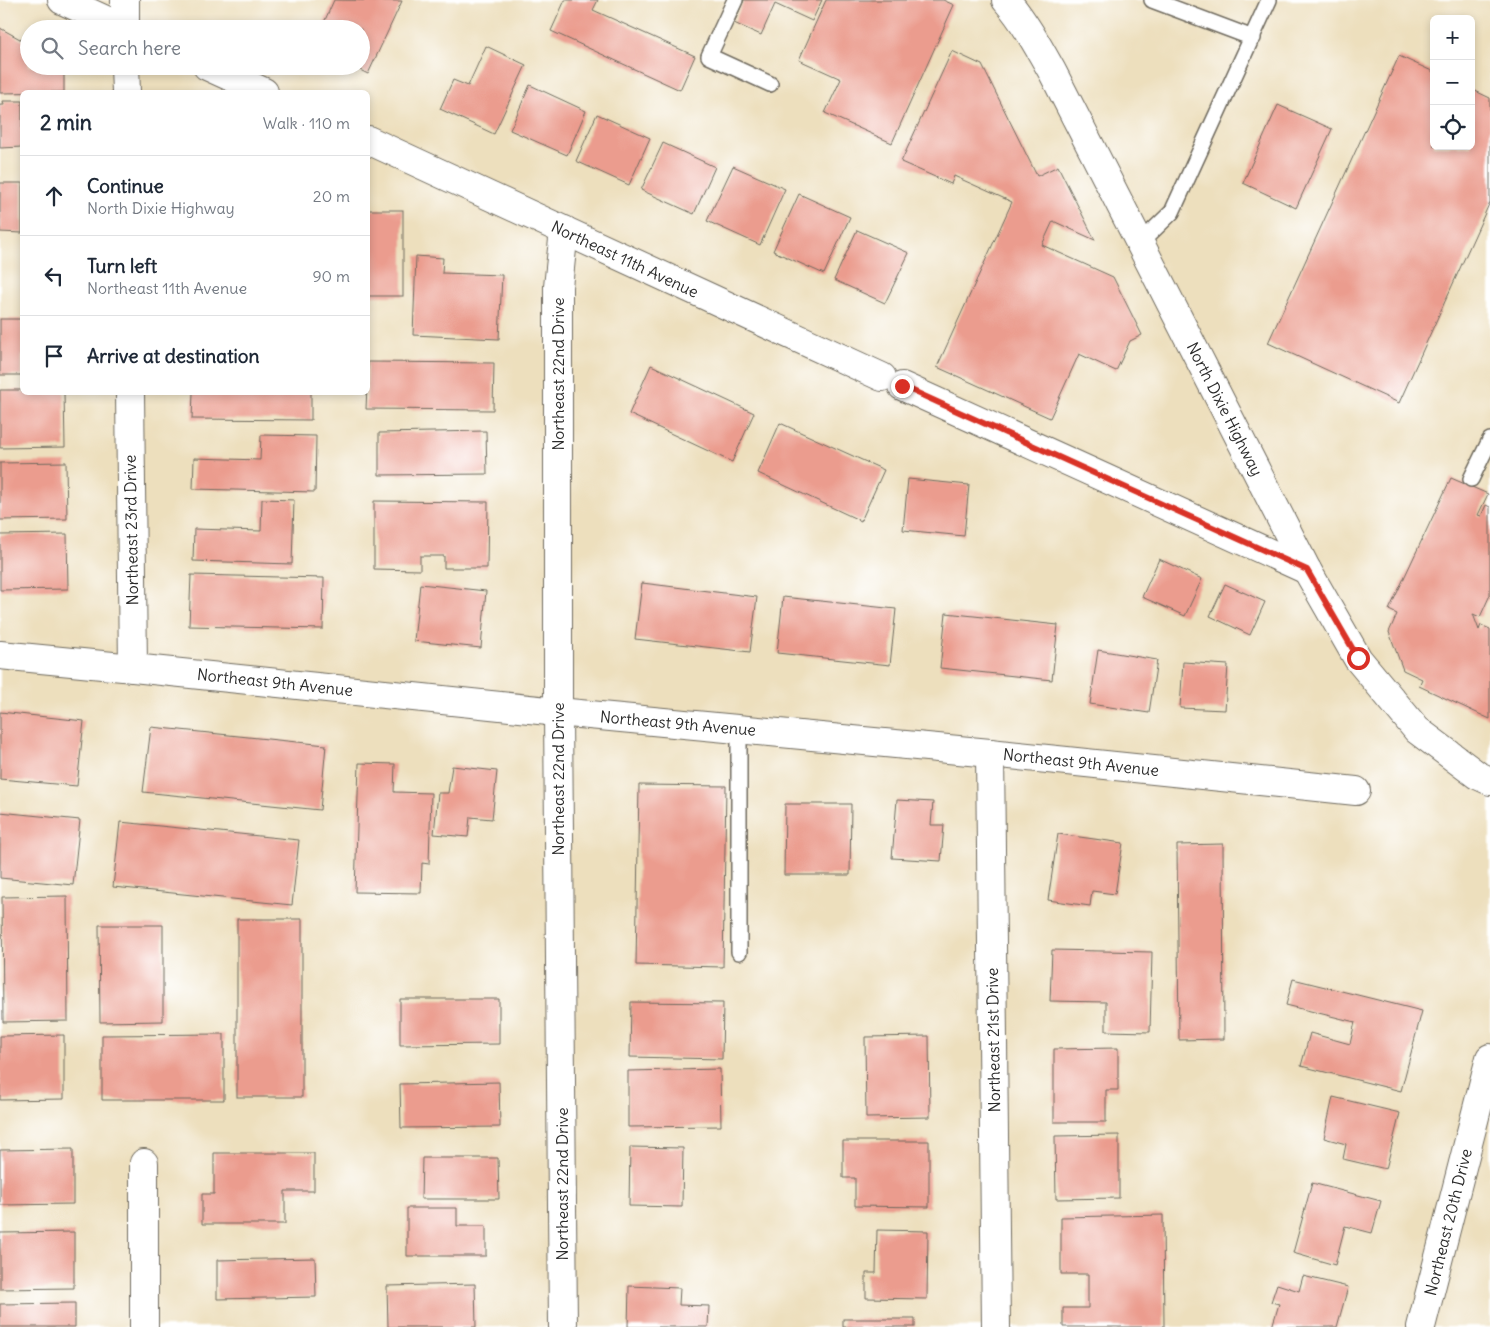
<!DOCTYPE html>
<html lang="en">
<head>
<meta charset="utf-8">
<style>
  :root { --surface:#fff; --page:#f2f2f3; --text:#1f2937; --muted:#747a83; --line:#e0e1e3 }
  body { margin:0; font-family:Delius,sans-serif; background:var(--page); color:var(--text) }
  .controls { position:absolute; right:15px; top:15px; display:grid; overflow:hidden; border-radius:8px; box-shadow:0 2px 8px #0003 }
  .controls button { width:45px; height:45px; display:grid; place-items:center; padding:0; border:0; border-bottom:1px solid var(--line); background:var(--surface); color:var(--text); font:25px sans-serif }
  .stop { position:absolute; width:15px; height:15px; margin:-11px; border:4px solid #d93025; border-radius:50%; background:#fff }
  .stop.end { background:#d93025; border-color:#fff; box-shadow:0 1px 5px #0008 }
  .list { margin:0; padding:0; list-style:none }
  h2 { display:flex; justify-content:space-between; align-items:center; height:65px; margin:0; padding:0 20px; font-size:21px }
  h2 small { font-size:16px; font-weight:400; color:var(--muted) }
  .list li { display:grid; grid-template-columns:32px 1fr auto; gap:15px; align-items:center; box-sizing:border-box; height:80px; padding:0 20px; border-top:1px solid var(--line) }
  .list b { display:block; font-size:19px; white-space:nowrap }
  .list p { margin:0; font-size:16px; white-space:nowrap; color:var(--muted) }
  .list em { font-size:16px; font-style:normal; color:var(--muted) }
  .icon { flex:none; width:28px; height:28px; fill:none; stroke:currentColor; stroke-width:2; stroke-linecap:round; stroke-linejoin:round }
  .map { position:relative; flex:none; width:1490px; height:1327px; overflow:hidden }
  .search { position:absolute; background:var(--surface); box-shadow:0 2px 8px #0003; left:20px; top:20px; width:350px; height:55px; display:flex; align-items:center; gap:12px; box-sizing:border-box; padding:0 18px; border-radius:28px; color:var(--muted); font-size:19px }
  .panel { position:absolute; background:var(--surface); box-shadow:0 2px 8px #0003; left:20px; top:90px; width:350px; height:305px; border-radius:8px }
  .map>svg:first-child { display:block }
  .building { fill:#eb9c8e }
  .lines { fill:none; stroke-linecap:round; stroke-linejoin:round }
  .service-casing { stroke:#6f6a5e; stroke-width:18 }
  .minor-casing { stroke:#6f6a5e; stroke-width:30 }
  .tertiary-casing { stroke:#6f6a5e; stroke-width:30 }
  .service { stroke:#fff; stroke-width:15 }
  .minor { stroke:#fff; stroke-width:28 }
  .tertiary { stroke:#fff; stroke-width:28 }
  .route { stroke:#d93025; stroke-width:6 }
  .labels { text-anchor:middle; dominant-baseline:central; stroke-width:4.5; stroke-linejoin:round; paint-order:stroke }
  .street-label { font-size:16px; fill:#2b2b2b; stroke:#fff }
</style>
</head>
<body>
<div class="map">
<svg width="1490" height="1327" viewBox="0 0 1490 1327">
  <rect width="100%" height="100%" fill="#fff"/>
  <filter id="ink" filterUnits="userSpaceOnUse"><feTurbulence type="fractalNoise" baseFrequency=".02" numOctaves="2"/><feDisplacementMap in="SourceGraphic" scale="10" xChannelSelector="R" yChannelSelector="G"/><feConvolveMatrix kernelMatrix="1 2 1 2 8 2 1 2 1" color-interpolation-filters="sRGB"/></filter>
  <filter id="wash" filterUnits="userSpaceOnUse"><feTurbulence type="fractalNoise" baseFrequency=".0096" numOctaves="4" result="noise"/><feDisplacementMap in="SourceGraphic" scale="20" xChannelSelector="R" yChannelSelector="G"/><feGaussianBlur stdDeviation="1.12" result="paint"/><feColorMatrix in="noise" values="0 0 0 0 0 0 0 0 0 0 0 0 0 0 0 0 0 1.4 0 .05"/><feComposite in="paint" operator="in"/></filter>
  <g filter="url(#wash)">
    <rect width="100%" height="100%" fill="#eddfbd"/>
    <g id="blocks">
      <g class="building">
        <path d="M334,0L402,1L368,74L352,66H361V29H321Z"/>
        <path d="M565,0H598L593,10L695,56L680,90L551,31Z"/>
        <path d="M744,0H822L812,21L775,4L761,35L734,23Z"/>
        <path d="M826,0H943L954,5L892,143L825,113L841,79L799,60Z"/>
        <path d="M0,28L29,44V66H64V92L0,93Z"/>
        <path d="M486,46L526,65L494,134L440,109L453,80L468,86Z"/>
        <path d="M952,51L982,65L1037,176L1058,166L1095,240L1053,221L1042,245L1113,277L1142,335L1130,341L1116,371L1079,354L1050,418L937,367L1012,202L954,176L951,184L901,162Z"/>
        <path d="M1399,56L1434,72V146H1471V89L1490,98V202L1399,403L1268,343Z"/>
        <path d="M530,85L586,111L567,155L510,130Z"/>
        <path d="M3,101H22V147L0,148V105H4Z"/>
        <path d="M1278,105L1332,129L1296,208L1243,183Z"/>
        <path d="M597,114L650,138L629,185L576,161Z"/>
        <path d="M663,143L715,167L694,214L641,190Z"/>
        <path d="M733,166L785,189L760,245L707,221Z"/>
        <path d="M0,183H22V233L0,232Z"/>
        <path d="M799,194L850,217L824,274L773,251Z"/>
        <rect x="368" y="210" width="35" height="86"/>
        <path d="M857,230L909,253L885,303L834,280Z"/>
        <path d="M416,256L443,258L442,273L502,275L499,339L413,335Z"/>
        <rect x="0" y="319" width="22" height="56"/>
        <path d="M368,362L494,363L493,410L366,409Z"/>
        <path d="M651,365L754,413L732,462L629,414Z"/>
        <path d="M0,390H22V392H64L65,447L0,448Z"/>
        <path d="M193,392H311V420L192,419Z"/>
        <path d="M780,423L884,470L861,521L758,473Z"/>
        <path d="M486,431L487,474L379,475V433Z"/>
        <path d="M261,435L316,436L315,492L193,489L194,458L260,460Z"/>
        <path d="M66,462L67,519L0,520V463Z"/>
        <path d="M1451,478L1488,494L1478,515L1481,516L1486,505L1490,507V595L1480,617L1473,614L1479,630L1481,625L1490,629V719L1419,686L1422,679L1403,670L1389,632L1397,614L1389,610Z"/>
        <path d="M908,479L969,485L964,536L903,530Z"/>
        <path d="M262,499L294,500L292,564L193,561L194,529L261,531Z"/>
        <path d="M374,501L488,502L487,568H444V556H420V570L374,569Z"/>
        <path d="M67,534L68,589L0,590V535Z"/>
        <path d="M1159,559L1202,579L1185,616L1142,597Z"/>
        <path d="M191,575L324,578L323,629L189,626Z"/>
        <path d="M642,583L757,597L750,652L635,639Z"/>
        <path d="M420,584L486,591L481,648L414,641Z"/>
        <path d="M1225,584L1265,602L1250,635L1210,616Z"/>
        <path d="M783,597L896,609L890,665L777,653Z"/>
        <path d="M946,613L1058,625L1052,680L940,668Z"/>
        <path d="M1098,650L1157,660L1149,713L1090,704Z"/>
        <path d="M1183,662L1228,665L1225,710L1180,708Z"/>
        <path d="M0,712L84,721L77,786L0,779Z"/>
        <path d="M151,727L326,745L320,810L143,792Z"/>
        <path d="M359,763L395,764L394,792L431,793L429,864L422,863L421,893L355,892Z"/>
        <path d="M452,766L497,771L492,819L470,817L468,837L434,834L438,793H448Z"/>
        <path d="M639,785L726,786L723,967L636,965Z"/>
        <path d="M897,800L933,802L931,825H944L941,861L892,858Z"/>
        <path d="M785,804H851L850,875H784Z"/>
        <path d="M0,812L80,820L73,885L0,878Z"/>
        <path d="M120,822L299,840L292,905L113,887Z"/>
        <path d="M1058,834L1123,843L1115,894L1092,891L1090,906L1048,900Z"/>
        <path d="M1223,844L1224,1039L1179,1040L1177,845Z"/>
        <path d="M67,896L68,1021L3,1022L2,897Z"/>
        <rect x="237" y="919" width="65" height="178"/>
        <path d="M99,925H163V1021L100,1022Z"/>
        <path d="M1052,950L1152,952L1150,1032L1106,1031V1002L1050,1001Z"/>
        <path d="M1293,979L1422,1011L1401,1091L1301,1066L1310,1033L1350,1044L1355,1022L1286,1005Z"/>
        <path d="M400,999H499V1044L400,1045Z"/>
        <path d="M631,1002L723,1003L722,1059L630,1057Z"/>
        <path d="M224,1034V1100H102V1035Z"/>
        <path d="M64,1035V1099L0,1100V1036Z"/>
        <path d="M929,1036L930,1117L866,1118L865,1037Z"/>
        <path d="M1118,1048V1090H1106V1122H1054V1049Z"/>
        <path d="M720,1069L721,1126L628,1127V1071Z"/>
        <path d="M499,1082L500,1127L401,1128L400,1084Z"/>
        <path d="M1333,1097L1400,1113L1386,1169L1343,1159L1346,1144L1324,1138Z"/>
        <path d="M1119,1135V1198L1056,1199L1055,1136Z"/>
        <path d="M843,1141H929V1207L855,1206V1178H843Z"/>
        <path d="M630,1147L683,1148L682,1207L629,1206Z"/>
        <path d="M73,1149V1204L0,1205V1150Z"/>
        <path d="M214,1153H314V1191H285V1224H202V1194H214Z"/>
        <path d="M422,1158H498L499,1199H421Z"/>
        <path d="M1312,1183L1381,1201L1372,1233L1345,1226L1335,1265L1293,1253Z"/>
        <path d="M407,1208H457V1226H486V1256H407Z"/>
        <path d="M1163,1215L1164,1327H1063V1308H1088V1274H1061V1217Z"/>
        <path d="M877,1230L928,1231L927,1299L866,1298V1273H876Z"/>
        <path d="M74,1232V1288L0,1289V1233Z"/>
        <path d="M315,1258L316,1297L217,1299V1260Z"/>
        <path d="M1303,1276L1348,1287L1337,1327H1272L1279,1304L1271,1302L1277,1284L1299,1291Z"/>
        <path d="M475,1284L476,1327H388L387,1286Z"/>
        <path d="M629,1286L680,1288L679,1305L709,1306L708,1327H628Z"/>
        <path d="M75,1303V1327H0V1304Z"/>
        <rect x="843" y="1319" width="72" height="8"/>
      </g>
    </g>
  </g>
  <g filter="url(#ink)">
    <use href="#blocks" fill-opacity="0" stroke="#6f6a5e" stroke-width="1"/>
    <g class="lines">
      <defs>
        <g id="service">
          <path d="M735,0L709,56L770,84"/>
          <path d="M1152,0L1253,38"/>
          <path d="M1140,243L1172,212L1269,0"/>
          <path d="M1471,479L1490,440"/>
          <path d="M739,729V952"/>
        </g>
        <g id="minor">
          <path d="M62,0L125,29"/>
          <path d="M125,0V29"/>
          <path d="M125,66L126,92"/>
          <path d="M207,66L264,92"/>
          <path d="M368,140L882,377"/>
          <path d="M902,386L1307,570"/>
          <path d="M130,392L133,668"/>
          <path d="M0,655L133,668L558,712L990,753L1356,791"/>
          <path d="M990,753L996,1327"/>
          <path d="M144,1327V1163"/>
          <path d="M563,1327L558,712V287L564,230"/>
          <path d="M1421,1327L1490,1058"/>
        </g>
        <path id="tertiary" d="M1006,0C1025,22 1039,48 1053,73L1307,570L1358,659L1417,730L1477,775L1490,781"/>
      </defs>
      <use href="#service" class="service-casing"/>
      <use href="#minor" class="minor-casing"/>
      <use href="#tertiary" class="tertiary-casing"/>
      <use href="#service" class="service"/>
      <use href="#minor" class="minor"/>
      <use href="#tertiary" class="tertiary"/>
    </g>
  </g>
  <g class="lines" filter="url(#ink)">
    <path class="route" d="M902,386L1307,570L1358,658"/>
  </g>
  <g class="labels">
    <g class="street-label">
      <text transform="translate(625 259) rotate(25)">Northeast 11th Avenue</text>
      <text transform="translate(558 374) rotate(-90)">Northeast 22nd Drive</text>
      <text transform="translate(1225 409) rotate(63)">North Dixie Highway</text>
      <text transform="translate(131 530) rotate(-91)">Northeast 23rd Drive</text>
      <text transform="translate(275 682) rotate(6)">Northeast 9th Avenue</text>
      <text transform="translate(678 723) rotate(5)">Northeast 9th Avenue</text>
      <text transform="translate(1081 762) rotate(6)">Northeast 9th Avenue</text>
      <text transform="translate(558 779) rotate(-90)">Northeast 22nd Drive</text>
      <text transform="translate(993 1040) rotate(-91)">Northeast 21st Drive</text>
      <text transform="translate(562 1184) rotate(-90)">Northeast 22nd Drive</text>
      <text transform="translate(1448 1222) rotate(-76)">Northeast 20th Drive</text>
    </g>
  </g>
</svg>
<div class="controls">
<button>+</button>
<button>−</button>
<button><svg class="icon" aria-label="locate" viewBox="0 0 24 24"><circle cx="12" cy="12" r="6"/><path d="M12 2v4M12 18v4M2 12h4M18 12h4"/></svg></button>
</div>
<div class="stop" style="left:1358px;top:658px"></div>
<div class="stop end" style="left:902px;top:386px"></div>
<div class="search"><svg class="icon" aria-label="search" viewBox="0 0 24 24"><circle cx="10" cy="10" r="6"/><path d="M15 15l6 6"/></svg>Search here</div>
<section class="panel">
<h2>2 min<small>Walk · 110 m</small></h2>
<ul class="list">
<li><svg class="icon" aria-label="ahead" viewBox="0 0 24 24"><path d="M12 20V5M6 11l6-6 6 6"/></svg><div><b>Continue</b><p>North Dixie Highway</p></div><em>20 m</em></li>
<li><svg class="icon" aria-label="left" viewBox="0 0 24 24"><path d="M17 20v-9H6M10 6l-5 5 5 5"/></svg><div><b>Turn left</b><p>Northeast 11th Avenue</p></div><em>90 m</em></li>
<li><svg class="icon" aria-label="arrive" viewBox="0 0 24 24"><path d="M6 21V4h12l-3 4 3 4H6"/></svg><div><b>Arrive at destination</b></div></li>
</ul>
</section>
</div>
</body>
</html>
